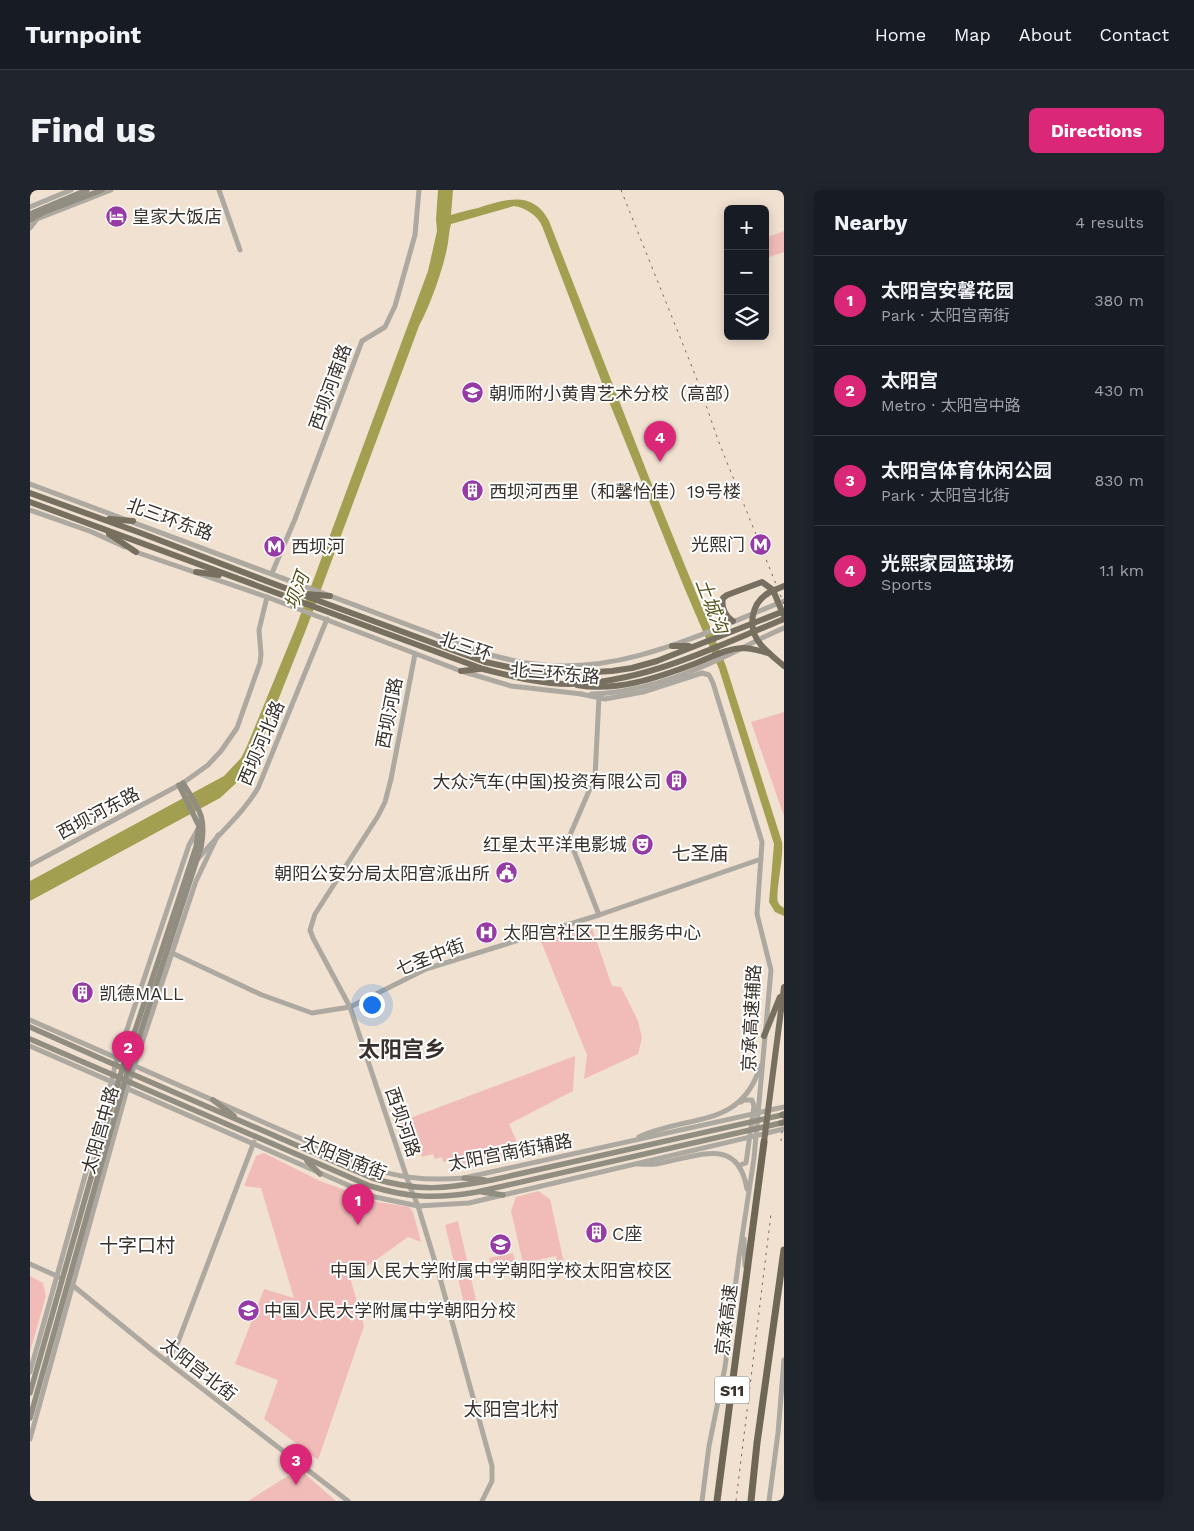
<!DOCTYPE html>
<html lang="en">
<head>
<meta charset="utf-8">
<style>
  :root { --surface:#171b24; --page:#20242c; --text:#f1f3f6; --muted:#9ea1a6; --line:#363941; --accent:#db2777 }
  body { margin:0; font-family:"Work Sans","Noto Sans SC",sans-serif; background:var(--page); color:var(--text) }
  .controls { position:absolute; right:15px; top:15px; display:grid; overflow:hidden; border-radius:8px; box-shadow:0 2px 12px #0003 }
  .controls button { width:45px; height:45px; display:grid; place-items:center; padding:0; border:0; border-bottom:1px solid var(--line); background:var(--surface); color:var(--text); font:25px sans-serif }
  .you { position:absolute; left:341px; top:814px; width:18px; height:18px; margin:-12px; border:4px solid #fff; border-radius:50%; background:#1a73e8; box-shadow:0 0 0 8px #1a73e833 }
  .badge { display:grid; place-items:center; width:32px; height:32px; border-radius:50%; background:var(--accent); color:#fff; font-size:16px; font-weight:700 }
  .pin { position:absolute; translate:-50% -41px; filter:drop-shadow(0 1px 2px #0008) }
  .pin::after { content:''; position:absolute; top:26px; width:18px; height:15px; background:inherit; clip-path:polygon(0 0,100% 0,50% 100%) }
  .list { margin:0; padding:0; list-style:none }
  h2 { display:flex; justify-content:space-between; align-items:center; height:65px; margin:0; padding:0 20px; font-size:21px }
  h2 small { font-size:16px; font-weight:400; color:var(--muted) }
  .list li { display:grid; grid-template-columns:32px 1fr auto; gap:15px; align-items:center; box-sizing:border-box; height:90px; padding:0 20px; border-top:1px solid var(--line) }
  .list b { display:block; font-size:19px; white-space:nowrap }
  .list p { margin:0; font-size:16px; white-space:nowrap; color:var(--muted) }
  .list em { font-size:16px; font-style:normal; color:var(--muted) }
  .icon { flex:none; width:28px; height:28px; fill:none; stroke:currentColor; stroke-width:2; stroke-linecap:round; stroke-linejoin:round }
  .map { position:relative; flex:none; width:754px; height:1311px; overflow:hidden; border-radius:8px }
  header { display:flex; align-items:center; gap:30px; box-sizing:border-box; height:70px; padding:0 25px; background:var(--surface); border-bottom:1px solid var(--line) }
  header strong { font-size:24px }
  nav { display:flex; gap:28px; margin-inline-start:auto; font-size:18px }
  .intro { display:flex; align-items:center; justify-content:space-between; box-sizing:border-box; height:120px; padding:0 30px }
  h1 { margin:0; font-size:35px }
  .button { padding:12px 22px; border-radius:8px; background:var(--accent); color:#fff; font-size:18px; font-weight:700 }
  main { display:flex; gap:30px; padding:0 30px }
  aside { flex:1; background:var(--surface); border-radius:8px; box-shadow:0 2px 12px #0003 }
  .map>svg:first-child { display:block }
  .green { fill:#f1bcb7 }
  .water { fill:#a29f51 }
  .lines { fill:none; stroke-linecap:round; stroke-linejoin:round }
  .tertiary { stroke:#ada9a1; stroke-width:5 }
  .secondary { stroke:#928d81; stroke-width:5.5 }
  .primary { stroke:#7f796a; stroke-width:6 }
  .trunk { stroke:#777060; stroke-width:6 }
  .motorway { stroke:#6f6756; stroke-width:7 }
  .rail { stroke:#756b61; stroke-width:1; stroke-dasharray:2.5 5; stroke-linecap:butt }
  .labels { text-anchor:middle; dominant-baseline:central; stroke-width:4; stroke-linejoin:round; paint-order:stroke }
  .shield { fill:#fff; stroke:#74706b; stroke-width:1 }
  .shield-label { font-size:16px; font-weight:bold; fill:#39322c }
  .poi-label { font-size:18px; fill:#39322c; stroke:#fff; text-anchor:start }
  .street-label { font-size:18px; fill:#39322c; stroke:#fff }
  .water-label { font-size:19px; font-style:italic; fill:#5a571d; stroke:#fff }
  .neighbourhood-label { font-size:19px; fill:#39322c; stroke:#fff }
  .district-label { font-size:22px; font-weight:bold; fill:#39322c; stroke:#fff }
</style>
</head>
<body>
<header>
<strong>Turnpoint</strong>
<nav><a>Home</a><a>Map</a><a>About</a><a>Contact</a></nav>
</header>
<div class="intro"><h1>Find us</h1><a class="button">Directions</a></div>
<main>
<div class="map">
<svg width="754" height="1311" viewBox="0 0 754 1311">
  <rect width="100%" height="100%" fill="#f1e1d1"/>
  <g class="green">
    <path d="M754,41V62L739,67L735,56V48Z"/>
    <path d="M754,522V626L721,532Z"/>
    <path d="M561,735L582,796L591,797L608,831L612,848L608,864L554,889L557,865L510,749Z"/>
    <path d="M545,866L543,901L479,934L493,966L435,978L428,976L426,969L413,972L412,967L405,969L403,964L392,967L387,952L376,957L367,933Z"/>
    <path d="M234,963L290,991L348,1012L379,1017L383,1022L391,1052L378,1047L339,1075L319,1084L334,1136L288,1270L234,1229L248,1190L205,1174L234,1099L264,1108L231,998L214,996L226,966Z"/>
    <path d="M508,1001L520,1009L534,1073L528,1074L526,1066L493,1073L481,1021L486,1007Z"/>
    <path d="M428,1031L446,1110L434,1113L415,1035Z"/>
    <path d="M483,1063L487,1080L463,1085L459,1068Z"/>
    <path d="M0,1086L13,1093L16,1106L0,1162Z"/>
    <path d="M269,1279L306,1311H218Z"/>
  </g>
  <path class="water" d="M408,0H423L421,25C430,22 439,20 448,18C476,9 503,0 519,31L620,290L696,476L752,652C754,667 745,704 748,712C750,716 751,716 754,718V726L745,722L739,712L744,654L689,479L654,397L580,214L512,36C508,26 495,17 484,16L421,34C419,41 419,46 418,53C414,77 400,116 389,136L277,437L226,566L215,585L190,608L0,711V691L194,586L211,568L217,556L266,437L398,81L407,41L406,29Z"/>
  <g class="lines">
    <g class="tertiary">
      <path d="M189,0L210,60"/>
      <path d="M0,17L41,0"/>
      <path d="M0,38L7,29L81,0"/>
      <path d="M0,294L456,464C470,467 483,471 497,473C588,488 673,443 754,411"/>
      <path d="M0,320L62,342L95,357"/>
      <path d="M103,361L237,407L431,481L481,496L552,504"/>
      <path d="M242,383L265,329L332,151L355,137L365,116L385,45L389,0"/>
      <path d="M385,464L361,589L355,612L348,626L285,724L280,740L283,748L320,817L380,997L388,1016L410,1088L462,1276V1291L452,1311"/>
      <path d="M551,504L575,509L613,502L672,483L679,485L683,493L732,652L727,724L741,780L724,968L709,1067L695,1177L679,1256L672,1311"/>
      <path d="M561,504C607,503 657,485 698,465C717,456 734,446 754,438"/>
      <path d="M569,507L565,587L540,645L542,656L569,725"/>
      <path d="M168,669C188,644 212,625 228,598L297,429"/>
      <path d="M0,675L153,593L178,575L191,561L207,538L230,473L231,464L229,440L237,407"/>
      <path d="M142,763L232,805L282,823L320,817L396,779L569,725L731,669"/>
      <path d="M0,830L331,975C368,988 394,991 434,988L754,917"/>
      <path d="M0,856L345,1007L388,1016L439,1013L754,939"/>
      <path d="M609,947C658,924 712,939 730,876"/>
      <path d="M608,974C616,974 624,975 631,973C669,966 708,946 717,999"/>
      <path d="M710,975L716,973L724,916L722,910H714L711,912"/>
      <path d="M714,1049L715,1076"/>
      <path d="M0,1074L29,1087"/>
      <path d="M41,1094L122,1160L318,1311"/>
      <path d="M137,1171L148,1152L224,952"/>
      <path d="M0,1182L83,886L85,875L159,655L168,639"/>
      <path d="M0,1249L99,892L166,691L188,645"/>
      <path d="M739,1311L748,1243L754,1170"/>
    </g>
    <g class="secondary">
      <path d="M0,24L57,0"/>
      <path d="M0,30L12,23L72,0"/>
      <path d="M0,837L92,878L102,884L342,988C388,1002 416,999 462,990L752,925"/>
      <path d="M0,849L340,996C379,1008 406,1009 447,1002L751,933"/>
      <path d="M183,910L204,926"/>
      <path d="M277,971L290,984"/>
      <path d="M434,988L455,990"/>
      <path d="M452,1002L473,1005"/>
      <path d="M0,1203L89,889L166,657L169,636L149,595"/>
      <path d="M0,1228L95,890L171,657C177,626 168,618 153,593"/>
    </g>
    <g class="primary">
      <path d="M752,925L754,924"/>
      <path d="M751,933L754,932"/>
    </g>
    <g class="trunk">
      <path d="M0,303L108,342L297,414L455,472L497,481L546,483L582,481L602,478L627,471L754,421"/>
      <path d="M0,312L453,479C481,486 510,494 539,494C615,493 685,457 754,429"/>
      <path d="M79,329L103,331"/>
      <path d="M79,344L106,362"/>
      <path d="M166,382L189,385"/>
      <path d="M754,396C749,398 744,400 740,402C720,413 717,439 731,455C738,463 746,469 754,476"/>
      <path d="M276,404L300,406"/>
      <path d="M703,431C695,426 691,417 693,408L697,405L732,392L743,400L753,424"/>
      <path d="M642,456H659"/>
      <path d="M431,481L450,479"/>
      <path d="M547,495C586,502 627,488 664,474C680,468 695,459 712,458C721,458 730,461 739,463"/>
      <path d="M734,846L750,807"/>
      <path d="M734,952L754,797"/>
    </g>
    <g class="motorway">
      <path d="M687,1311L734,952"/>
      <path d="M721,1311L727,1253L754,1060"/>
    </g>
    <g class="rail">
      <path d="M591,0L668,192L688,250L754,414"/>
      <path d="M751,951L754,924"/>
      <path d="M706,1311L741,1024"/>
    </g>
  </g>
  <defs>
    <symbol id="hotel-disc" viewBox="-11 -11 22 22"><circle r="9.5" fill="#963ba6" stroke="#fff"/><path d="M-6-4.5h1.5V1H6V5H4.5V3h-9V5H-6ZM-4 0a1.8 1.8 0 1 1 3.6 0ZM.5 0V-2.5h3Q6-2.5 6 0Z" fill="#fff"/></symbol>
    <symbol id="school-disc" viewBox="-11 -11 22 22"><circle r="9.5" fill="#963ba6" stroke="#fff"/><path d="M0-5L7-2L0 1L-7-2ZM-4 1L0 2.5L4 1V4Q0 6-4 4Z" fill="#fff"/></symbol>
    <symbol id="building-disc" viewBox="-11 -11 22 22"><circle r="9.5" fill="#963ba6" stroke="#fff"/><path d="M-4-6H4V6H1V3H-1V6H-4ZM-2.5-4.3h1.7v1.8h-1.7ZM.8-4.3h1.7v1.8H.8ZM-2.5-1h1.7V.8h-1.7ZM.8-1h1.7V.8H.8Z" fill="#fff"/></symbol>
    <symbol id="metro-disc" viewBox="-11 -11 22 22"><circle r="9.5" fill="#963ba6" stroke="#fff"/><path d="M-5.5 5V-5H-3L0 0L3-5H5.5V5H3V-.5L0 4L-3-.5V5Z" fill="#fff"/></symbol>
    <symbol id="theatre-disc" viewBox="-11 -11 22 22"><circle r="9.5" fill="#963ba6" stroke="#fff"/><path d="M-5-5.5Q0-4 5-5.5V0Q5 5 0 6Q-5 5-5 0ZM-3.3-2.5H-1v1.5H-3.3ZM1-2.5H3.3v1.5H1ZM-2.8 1Q0 5.5 2.8 1Z" fill="#fff"/></symbol>
    <symbol id="civic-disc" viewBox="-11 -11 22 22"><circle r="9.5" fill="#963ba6" stroke="#fff"/><path d="M-.6-6.5H3V-4.5H.6V-3L4-1V1h2V6H-6V1h2V-1L-.6-3ZM-1.2 2.5V6h2.4V2.5Z" fill="#fff"/></symbol>
    <symbol id="hospital-disc" viewBox="-11 -11 22 22"><circle r="9.5" fill="#963ba6" stroke="#fff"/><path d="M-5-5h3v3.5h4V-5h3V5h-3V1.5h-4V5h-3Z" fill="#fff"/></symbol>
  </defs>
  <g fill-rule="evenodd">
    <use href="#hotel-disc" x="74" y="14" width="25" height="25"/>
    <use href="#school-disc" x="430" y="190" width="25" height="25"/>
    <use href="#building-disc" x="430" y="288" width="25" height="25"/>
    <use href="#metro-disc" x="718" y="342" width="25" height="25"/>
    <use href="#metro-disc" x="232" y="344" width="25" height="25"/>
    <use href="#building-disc" x="634" y="578" width="25" height="25"/>
    <use href="#theatre-disc" x="600" y="642" width="25" height="25"/>
    <use href="#civic-disc" x="464" y="670" width="25" height="25"/>
    <use href="#hospital-disc" x="444" y="730" width="25" height="25"/>
    <use href="#building-disc" x="40" y="790" width="25" height="25"/>
    <use href="#building-disc" x="554" y="1030" width="25" height="25"/>
    <use href="#school-disc" x="458" y="1042" width="25" height="25"/>
    <use href="#school-disc" x="206" y="1108" width="25" height="25"/>
  </g>
  <g class="labels">
    <rect class="shield" x="684.5" y="1186.5" width="35" height="27" rx="4"/>
    <g class="shield-label">
      <text x="702" y="1200">S11</text>
    </g>
    <g class="poi-label">
      <text x="102" y="26">皇家大饭店</text>
      <text x="459" y="203">朝师附小黄胄艺术分校（高部）</text>
      <text x="459" y="301">西坝河西里（和馨怡佳）19号楼</text>
      <text x="715" y="354" text-anchor="end">光熙门</text>
      <text x="261" y="356">西坝河</text>
      <text x="631" y="591" text-anchor="end">大众汽车(中国)投资有限公司</text>
      <text x="597" y="654" text-anchor="end">红星太平洋电影城</text>
      <text x="460" y="683" text-anchor="end">朝阳公安分局太阳宫派出所</text>
      <text x="473" y="742">太阳宫社区卫生服务中心</text>
      <text x="69" y="803">凯德MALL</text>
      <text x="582" y="1043">C座</text>
      <text x="471" y="1080" text-anchor="middle">中国人民大学附属中学朝阳学校太阳宫校区</text>
      <text x="234" y="1120">中国人民大学附属中学朝阳分校</text>
    </g>
    <g class="street-label">
      <text transform="translate(300 197) rotate(-70)">西坝河南路</text>
      <text transform="translate(140 329) rotate(20)">北三环东路</text>
      <text transform="translate(436 456) rotate(19)">北三环</text>
      <text transform="translate(525 483) rotate(5)">北三环东路</text>
      <text transform="translate(359 523) rotate(-79)">西坝河路</text>
      <text transform="translate(231 553) rotate(-67)">西坝河北路</text>
      <text transform="translate(68 623) rotate(-28)">西坝河东路</text>
      <text transform="translate(400 767) rotate(-21)">七圣中街</text>
      <text transform="translate(721 828) rotate(-87)">京承高速辅路</text>
      <text transform="translate(373 932) rotate(71)">西坝河路</text>
      <text transform="translate(70 940) rotate(-74)">太阳宫中路</text>
      <text transform="translate(480 962) rotate(-11)">太阳宫南街辅路</text>
      <text transform="translate(314 967) rotate(22)">太阳宫南街</text>
      <text transform="translate(696 1130) rotate(-83)">京承高速</text>
      <text transform="translate(169 1179) rotate(38)">太阳宫北街</text>
    </g>
    <g class="water-label">
      <text transform="translate(267 401) rotate(-70)">坝河</text>
      <text transform="translate(682 416) rotate(69)">土城沟</text>
    </g>
    <g class="neighbourhood-label">
      <text x="670" y="663">七圣庙</text>
      <text x="107" y="1055">十字口村</text>
      <text x="481" y="1219">太阳宫北村</text>
    </g>
    <g class="district-label">
      <text x="372" y="859">太阳宫乡</text>
    </g>
  </g>
</svg>
<div class="controls">
<button>+</button>
<button>−</button>
<button><svg class="icon" aria-label="layers" viewBox="0 0 24 24"><path d="M12 4l9 5-9 5-9-5zM3 14l9 5 9-5"/></svg></button>
</div>
<div class="you"></div>
<div class="pin badge" style="left:328px;top:1035px">1</div>
<div class="pin badge" style="left:98px;top:882px">2</div>
<div class="pin badge" style="left:266px;top:1295px">3</div>
<div class="pin badge" style="left:630px;top:272px">4</div>
</div>
<aside>
<h2>Nearby<small>4 results</small></h2>
<ul class="list">
<li><span class="badge">1</span><div><b>太阳宫安馨花园</b><p>Park · 太阳宫南街</p></div><em>380 m</em></li>
<li><span class="badge">2</span><div><b>太阳宫</b><p>Metro · 太阳宫中路</p></div><em>430 m</em></li>
<li><span class="badge">3</span><div><b>太阳宫体育休闲公园</b><p>Park · 太阳宫北街</p></div><em>830 m</em></li>
<li><span class="badge">4</span><div><b>光熙家园篮球场</b><p>Sports</p></div><em>1.1 km</em></li>
</ul>
</aside>
</main>
</body>
</html>
